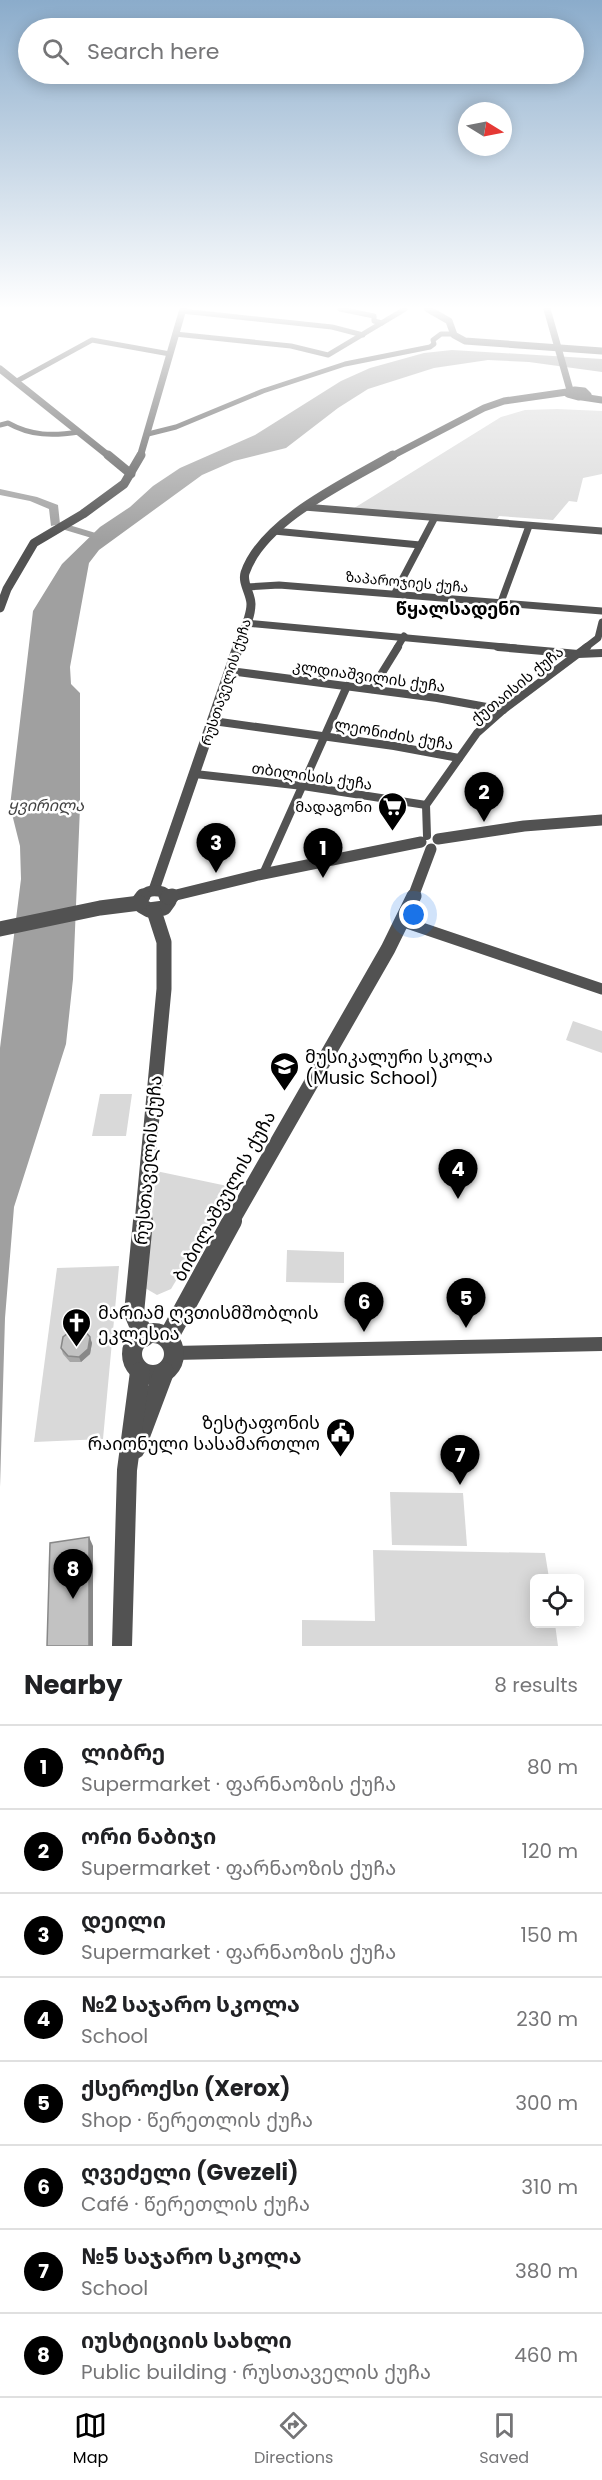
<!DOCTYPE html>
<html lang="en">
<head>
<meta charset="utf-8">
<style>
  :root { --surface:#fff; --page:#f2f2f2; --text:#202124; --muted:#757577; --line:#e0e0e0; --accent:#000 }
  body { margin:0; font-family:Poppins,"Noto Sans Georgian",sans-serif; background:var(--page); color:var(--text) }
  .controls { position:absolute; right:18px; bottom:18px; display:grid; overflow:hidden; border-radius:9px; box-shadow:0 3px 15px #0003 }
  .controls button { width:54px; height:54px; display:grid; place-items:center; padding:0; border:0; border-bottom:2px solid var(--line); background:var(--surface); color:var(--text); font:30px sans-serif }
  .compass { position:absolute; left:458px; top:102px; width:54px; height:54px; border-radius:50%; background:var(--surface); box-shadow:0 3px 15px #0003; rotate:100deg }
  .you { position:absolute; left:414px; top:915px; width:21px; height:21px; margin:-15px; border:4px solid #fff; border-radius:50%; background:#1a73e8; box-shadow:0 0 0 9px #1a73e833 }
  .badge { display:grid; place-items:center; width:39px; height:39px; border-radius:50%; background:var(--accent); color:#fff; font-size:20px; font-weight:700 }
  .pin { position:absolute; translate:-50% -50px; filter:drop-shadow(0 2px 3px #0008) }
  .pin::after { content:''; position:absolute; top:32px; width:21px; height:18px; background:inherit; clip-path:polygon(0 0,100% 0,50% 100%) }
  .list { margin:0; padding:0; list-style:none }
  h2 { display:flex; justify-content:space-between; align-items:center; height:78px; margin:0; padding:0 24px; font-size:26px }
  h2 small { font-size:20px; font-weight:400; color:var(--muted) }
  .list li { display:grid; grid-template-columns:39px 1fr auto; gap:18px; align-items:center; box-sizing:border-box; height:84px; padding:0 24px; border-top:2px solid var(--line) }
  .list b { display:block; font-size:22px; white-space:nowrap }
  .list p { margin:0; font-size:20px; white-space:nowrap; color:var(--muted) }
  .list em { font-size:20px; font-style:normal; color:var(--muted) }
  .icon { flex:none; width:33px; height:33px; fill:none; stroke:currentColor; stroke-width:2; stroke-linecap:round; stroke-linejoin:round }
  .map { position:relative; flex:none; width:602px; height:1646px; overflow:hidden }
  .search { position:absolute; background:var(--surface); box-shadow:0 3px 15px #0003; left:18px; right:18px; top:18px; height:66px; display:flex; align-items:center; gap:15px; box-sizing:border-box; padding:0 21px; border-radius:33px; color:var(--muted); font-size:22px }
  .sheet { height:750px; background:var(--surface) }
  nav { display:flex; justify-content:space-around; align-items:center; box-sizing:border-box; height:84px; border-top:2px solid var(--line); background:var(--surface); font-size:16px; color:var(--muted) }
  nav a { display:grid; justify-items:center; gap:3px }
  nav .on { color:var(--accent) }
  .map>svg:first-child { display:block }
  .green { fill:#d9d9d9 }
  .water { fill:#a0a0a0 }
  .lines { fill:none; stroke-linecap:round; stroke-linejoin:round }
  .river { fill:#a0a0a0; fill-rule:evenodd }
  .minor-far4 { stroke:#525252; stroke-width:5 }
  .minor-far3 { stroke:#525252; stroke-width:7 }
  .minor-far2 { stroke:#525252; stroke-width:8 }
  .minor-far1 { stroke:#525252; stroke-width:11 }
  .minor { stroke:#525252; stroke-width:14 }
  .tertiary-far4 { stroke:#525252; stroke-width:7 }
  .tertiary-far3 { stroke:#525252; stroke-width:9 }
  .tertiary-far2 { stroke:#525252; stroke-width:11 }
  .tertiary-far1 { stroke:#525252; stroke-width:15 }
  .tertiary { stroke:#525252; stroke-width:20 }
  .wall { fill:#a7a7a7 }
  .shaded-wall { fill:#888 }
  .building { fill:#c2c2c2; stroke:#888; stroke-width:1.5 }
  .labels { text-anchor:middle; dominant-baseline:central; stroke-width:5; stroke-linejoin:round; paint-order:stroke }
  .far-street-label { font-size:14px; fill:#000; stroke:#fff }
  .street-label { font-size:15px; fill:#000; stroke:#fff }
  .poi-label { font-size:15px; fill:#000; stroke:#fff; text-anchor:end }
  .water-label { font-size:16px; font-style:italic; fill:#414141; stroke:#fff }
  .far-district-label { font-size:18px; font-weight:bold; fill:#000; stroke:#fff }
  .near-poi-label { font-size:18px; fill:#000; stroke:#fff; text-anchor:start }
  .near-street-label { font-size:18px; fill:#000; stroke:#fff }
</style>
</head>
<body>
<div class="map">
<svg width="602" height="1646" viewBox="0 0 602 1646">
  <rect width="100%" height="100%" fill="#fff"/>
  <g class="green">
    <path d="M557,409L602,411V474L583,478L577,502L569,501L553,520L499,516L496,521L351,510L501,417L525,410Z"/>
    <path d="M573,1021L602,1031V1053L566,1040Z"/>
    <path d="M100,1094H132L126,1136H92Z"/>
    <path d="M156,1171L232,1187L171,1289L157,1295L145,1288Z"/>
    <path d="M287,1250L344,1252V1283L286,1282Z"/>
    <path d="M119,1266L103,1439L34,1442L57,1268Z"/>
    <path d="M390,1492L463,1493L467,1546L392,1545Z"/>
    <path d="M373,1550L545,1553L549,1578H534V1624H555L558,1646H302V1620L375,1621Z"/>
  </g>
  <path class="water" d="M452,350L602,359V372L529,362L488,360L434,368L368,389L338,408L286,448L234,461L202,475L99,550L89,563L70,667L71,684L80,693V807L73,979L66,1044L14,1207L5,1318L0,1487V1048L21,879L20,846L10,806L33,611L62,564L100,527L130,507L153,486L180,468L255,435L341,381L370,368L424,353Z"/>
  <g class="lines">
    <g class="river">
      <path d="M0,489L37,497L58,505L60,524L51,526L49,509L30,501L0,495Z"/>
      <path d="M69,525L109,537L110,539L105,542L65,530L64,528Z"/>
    </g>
    <g class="minor-far4">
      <path d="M340,309L374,316V321L382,323"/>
      <path d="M182,311L332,327L363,335"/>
      <path d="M175,334L291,346L328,355L405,309"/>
      <path d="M17,381L92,340L170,354"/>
      <path d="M0,425L8,423C31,436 53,436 79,432"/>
      <path d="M148,434L176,427L263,391L345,364L430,347L434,344L433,340L441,334H451"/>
    </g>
    <g class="minor-far3">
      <path d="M304,507L602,531"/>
      <path d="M274,531L420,545"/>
      <path d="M247,587L279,585L602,611"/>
      <path d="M395,593L434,519"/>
      <path d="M501,602L529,526"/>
      <path d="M246,623L515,648"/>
      <path d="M397,648L404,636"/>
      <path d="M585,648L598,638L602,622"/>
    </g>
    <g class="minor-far2">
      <path d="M498,647L578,654L602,653"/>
      <path d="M230,671L437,698L503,710"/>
      <path d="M372,689L398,647"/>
      <path d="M213,721L394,746L459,758"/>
      <path d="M195,774L303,786L426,805"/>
      <path d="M427,836L426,805L477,733L503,710L587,647"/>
      <path d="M263,874L347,686"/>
    </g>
    <path class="minor-far1" d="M401,921L602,989"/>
    <path class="minor" d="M174,1353L602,1344"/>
    <g class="tertiary-far4">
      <path d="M428,309L449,321L454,335L465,341L602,351"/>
      <path d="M547,309L570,390"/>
      <path d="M0,369L110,457"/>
      <path d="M575,390L584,391L588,395L579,397L568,394L569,391Z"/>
      <path d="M582,397L602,400"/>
      <path d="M140,457L183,309"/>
      <path d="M390,457L484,408L504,401L567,392"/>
    </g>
    <g class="tertiary-far3">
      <path d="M108,455L131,474"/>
      <path d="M0,608L7,589L34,543L83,514L124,484L141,455"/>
      <path d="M237,648C242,635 251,618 251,604C251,594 242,583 245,573C263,520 347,482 393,455"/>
    </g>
    <g class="tertiary-far2">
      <path d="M438,839L524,826L602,820"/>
      <path d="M154,890L238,647"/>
      <path d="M142,897C147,890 154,890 163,892L167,897"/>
      <path d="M168,897L258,875L421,842"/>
      <path d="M413,897L431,849"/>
    </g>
    <g class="tertiary-far1">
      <path d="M143,896L140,900L142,906L149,910L164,908L169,901L166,896"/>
      <path d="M168,897L172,896"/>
      <path d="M0,929L100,908L140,903"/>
      <path d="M142,1223L164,989V942L154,911"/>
      <path d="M231,1223L388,949L414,896"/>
    </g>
    <g class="tertiary">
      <path d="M143,1221L134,1313L144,1337"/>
      <circle cx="153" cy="1354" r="21"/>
      <path d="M168,1338L232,1221"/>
      <path d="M135,1449L164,1372"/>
      <path d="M122,1646L127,1470L140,1372"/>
    </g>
  </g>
  <path class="wall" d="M85,1321L87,1327L86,1332L92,1343L90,1354L81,1362H70L63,1354L61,1348Z"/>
  <g class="shaded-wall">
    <path d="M85,1321L87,1327L86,1335L84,1330Z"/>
    <path d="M90,1337L92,1343L90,1354L81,1362L79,1357Z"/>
    <path d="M89,1537L93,1546V1646H89Z"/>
  </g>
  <g class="building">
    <path d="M74,1321H85L84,1330L90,1337L88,1349L79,1357L68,1356L61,1348L63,1337L73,1329Z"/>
    <path d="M89,1537V1646H47L50,1543Z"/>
  </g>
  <linearGradient id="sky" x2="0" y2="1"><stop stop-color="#8baccb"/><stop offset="0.57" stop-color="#fff"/><stop offset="1" stop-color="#fff" stop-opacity="0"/></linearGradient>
  <rect width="602" height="540" fill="url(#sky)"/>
  <defs>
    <symbol id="supermarket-pin" viewBox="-11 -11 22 30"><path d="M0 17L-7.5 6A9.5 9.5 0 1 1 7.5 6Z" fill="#000" stroke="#fff"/><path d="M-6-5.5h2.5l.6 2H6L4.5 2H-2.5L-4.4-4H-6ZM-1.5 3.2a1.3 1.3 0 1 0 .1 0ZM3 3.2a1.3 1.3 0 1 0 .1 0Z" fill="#fff"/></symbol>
    <symbol id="school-pin" viewBox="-11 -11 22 30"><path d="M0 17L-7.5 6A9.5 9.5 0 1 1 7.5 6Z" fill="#000" stroke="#fff"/><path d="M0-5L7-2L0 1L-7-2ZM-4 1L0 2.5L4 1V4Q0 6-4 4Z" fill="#fff"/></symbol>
    <symbol id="church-pin" viewBox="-11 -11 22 30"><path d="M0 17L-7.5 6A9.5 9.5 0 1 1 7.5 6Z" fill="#000" stroke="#fff"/><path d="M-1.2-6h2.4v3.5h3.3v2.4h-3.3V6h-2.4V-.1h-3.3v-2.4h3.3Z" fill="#fff"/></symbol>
    <symbol id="civic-pin" viewBox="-11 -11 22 30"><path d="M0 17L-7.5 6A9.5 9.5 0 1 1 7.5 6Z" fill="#000" stroke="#fff"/><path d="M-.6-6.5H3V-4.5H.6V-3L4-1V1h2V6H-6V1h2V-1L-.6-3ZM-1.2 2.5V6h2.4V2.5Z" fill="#fff"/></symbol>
  </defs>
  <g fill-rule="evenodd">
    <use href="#supermarket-pin" x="376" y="790" width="33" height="45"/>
    <use href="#school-pin" x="268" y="1050" width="33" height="45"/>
    <use href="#church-pin" x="60" y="1306" width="33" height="45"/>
    <use href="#civic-pin" x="324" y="1416" width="33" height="45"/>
  </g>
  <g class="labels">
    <g class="far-street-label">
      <text transform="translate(407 582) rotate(5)">ზაპაროჯიეს ქუჩა</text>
      <text transform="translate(226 682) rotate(-72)">რუსთაველის ქუჩა</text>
    </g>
    <g class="street-label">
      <text transform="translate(369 676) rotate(8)">კლდიაშვილის ქუჩა</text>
      <text transform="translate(517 685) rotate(-39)">ქუთაისის ქუჩა</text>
      <text transform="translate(394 734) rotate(10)">ლეონიძის ქუჩა</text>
      <text transform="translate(312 776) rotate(8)">თბილისის ქუჩა</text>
    </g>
    <g class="poi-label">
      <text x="372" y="806">მადაგონი</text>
    </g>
    <g class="water-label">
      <text x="46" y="805">ყვირილა</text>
    </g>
    <g class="far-district-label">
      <text x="458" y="608">წყალსადენი</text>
    </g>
    <g class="near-poi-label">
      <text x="305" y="1056">მუსიკალური სკოლა<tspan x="305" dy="21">(Music School)</tspan></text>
      <text x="98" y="1312">მარიამ ღვთისმშობლის<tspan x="98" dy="21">ეკლესია</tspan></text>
      <text x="320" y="1422" text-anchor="end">ზესტაფონის<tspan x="320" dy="21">რაიონული სასამართლო</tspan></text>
    </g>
    <g class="near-street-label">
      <text transform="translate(148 1160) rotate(-85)">რუსთაველის ქუჩა</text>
      <text transform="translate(224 1196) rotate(-61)">ბიბილაშვულის ქუჩა</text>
    </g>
  </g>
</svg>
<div class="controls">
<button><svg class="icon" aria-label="locate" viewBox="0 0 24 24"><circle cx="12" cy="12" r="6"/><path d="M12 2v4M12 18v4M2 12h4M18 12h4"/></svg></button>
</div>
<svg class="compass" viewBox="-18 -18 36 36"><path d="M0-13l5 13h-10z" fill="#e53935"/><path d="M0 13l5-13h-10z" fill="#757577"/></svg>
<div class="you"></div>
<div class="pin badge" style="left:323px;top:878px">1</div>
<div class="pin badge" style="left:484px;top:822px">2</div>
<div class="pin badge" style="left:216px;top:873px">3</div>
<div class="pin badge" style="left:458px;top:1199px">4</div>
<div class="pin badge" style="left:466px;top:1328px">5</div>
<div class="pin badge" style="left:364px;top:1332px">6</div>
<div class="pin badge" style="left:460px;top:1485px">7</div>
<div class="pin badge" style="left:73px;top:1599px">8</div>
<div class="search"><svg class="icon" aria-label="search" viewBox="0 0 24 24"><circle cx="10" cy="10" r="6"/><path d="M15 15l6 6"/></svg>Search here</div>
</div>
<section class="sheet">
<h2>Nearby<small>8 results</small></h2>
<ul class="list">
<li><span class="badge">1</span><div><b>ლიბრე</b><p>Supermarket · ფარნაოზის ქუჩა</p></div><em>80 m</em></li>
<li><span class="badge">2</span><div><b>ორი ნაბიჯი</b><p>Supermarket · ფარნაოზის ქუჩა</p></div><em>120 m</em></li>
<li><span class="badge">3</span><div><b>დეილი</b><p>Supermarket · ფარნაოზის ქუჩა</p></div><em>150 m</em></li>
<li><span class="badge">4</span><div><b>№2 საჯარო სკოლა</b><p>School</p></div><em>230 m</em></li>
<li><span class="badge">5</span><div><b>ქსეროქსი (Xerox)</b><p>Shop · წერეთლის ქუჩა</p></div><em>300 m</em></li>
<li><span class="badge">6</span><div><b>ღვეძელი (Gvezeli)</b><p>Café · წერეთლის ქუჩა</p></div><em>310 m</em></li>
<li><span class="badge">7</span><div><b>№5 საჯარო სკოლა</b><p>School</p></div><em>380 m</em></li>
<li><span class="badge">8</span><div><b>იუსტიციის სახლი</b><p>Public building · რუსთაველის ქუჩა</p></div><em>460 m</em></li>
</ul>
</section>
<nav>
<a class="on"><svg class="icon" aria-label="map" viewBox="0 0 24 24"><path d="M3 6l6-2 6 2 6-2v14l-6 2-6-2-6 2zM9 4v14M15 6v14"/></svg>Map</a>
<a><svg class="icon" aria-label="directions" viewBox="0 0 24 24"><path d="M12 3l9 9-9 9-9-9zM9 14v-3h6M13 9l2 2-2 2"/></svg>Directions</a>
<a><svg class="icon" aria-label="saved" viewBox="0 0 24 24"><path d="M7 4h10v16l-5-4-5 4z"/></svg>Saved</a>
</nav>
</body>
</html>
